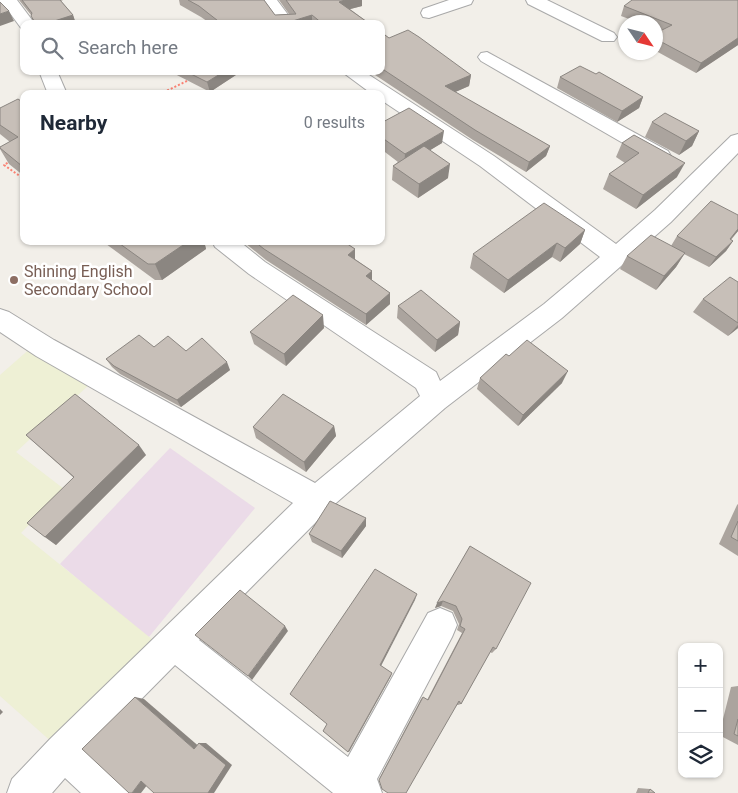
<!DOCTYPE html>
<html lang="en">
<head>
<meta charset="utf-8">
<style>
  :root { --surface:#fff; --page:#f6f6f7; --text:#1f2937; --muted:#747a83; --line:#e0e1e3 }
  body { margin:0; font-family:Roboto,sans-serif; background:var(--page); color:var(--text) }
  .controls { position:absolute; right:15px; bottom:15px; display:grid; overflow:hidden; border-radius:10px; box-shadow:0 1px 4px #0004 }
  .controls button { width:45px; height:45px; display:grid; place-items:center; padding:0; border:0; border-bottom:1px solid var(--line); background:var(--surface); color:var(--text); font:25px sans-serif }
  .compass { position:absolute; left:618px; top:15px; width:45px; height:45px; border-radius:50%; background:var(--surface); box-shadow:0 1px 4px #0004; rotate:125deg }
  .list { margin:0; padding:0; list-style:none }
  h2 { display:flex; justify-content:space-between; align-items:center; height:65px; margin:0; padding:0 20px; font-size:21px }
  h2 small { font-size:16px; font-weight:400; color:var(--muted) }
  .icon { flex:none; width:28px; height:28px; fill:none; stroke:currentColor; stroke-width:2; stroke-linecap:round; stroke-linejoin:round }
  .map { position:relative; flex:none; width:738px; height:793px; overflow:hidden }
  .search { position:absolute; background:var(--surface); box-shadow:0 1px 4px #0004; left:20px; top:20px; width:365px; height:55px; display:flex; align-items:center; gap:12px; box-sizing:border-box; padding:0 18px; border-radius:10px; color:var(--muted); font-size:19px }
  .panel { position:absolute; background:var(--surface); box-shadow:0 1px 4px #0004; left:20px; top:90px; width:365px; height:155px; border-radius:10px }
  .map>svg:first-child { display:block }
  .industrial { fill:#ebdbe8 }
  .farmland { fill:#eef0d5 }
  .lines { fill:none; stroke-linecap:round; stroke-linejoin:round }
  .minor-casing { stroke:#a9a9a9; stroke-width:2 }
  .path { stroke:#fa8072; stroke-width:2; stroke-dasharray:2 2; stroke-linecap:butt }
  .minor { fill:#fff; fill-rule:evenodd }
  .wall { fill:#aba49e }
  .shaded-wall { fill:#8b8681 }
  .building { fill:#c7bfb8; stroke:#8b8681 }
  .education-dot { fill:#8d6e63; stroke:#fff; stroke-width:2 }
  .labels { text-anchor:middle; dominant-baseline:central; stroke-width:5; stroke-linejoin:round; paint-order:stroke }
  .education-label { font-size:16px; fill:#785e54; stroke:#fff; text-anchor:start }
</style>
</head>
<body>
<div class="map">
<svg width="738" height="793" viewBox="0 0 738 793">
  <rect width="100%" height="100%" fill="#f2efe9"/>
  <path class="industrial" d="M170,448L255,508L148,638L60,564Z"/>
  <path class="farmland" d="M33,346L90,384L16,452L64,489L21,533L153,640L63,752L0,696V375Z"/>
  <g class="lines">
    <defs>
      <g id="minor">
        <path d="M0,0H17L35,24H24V28H21L7,9L0,4Z"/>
        <path d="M260,0H277L295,24H278Z"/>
        <path d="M449,0H473L471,4L429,18L423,17L421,13L423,9Z"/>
        <path d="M526,0H547L614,33L617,37L614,41H602L528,4Z"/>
        <path d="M487,52L668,151L671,156L668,161L661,163L654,161L481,61L478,57L481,53Z"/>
        <path d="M39,71H57L67,94H48Z"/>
        <path d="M341,71H363L494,156L616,244L655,210L731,136L738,134V153L671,222L562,318L445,408L328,510L199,640L348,757L428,613L440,608L452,613L457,625L452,637L377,779L382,793H333L175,665L90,751L124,779L129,793H81L65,778L52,793H7L12,779L50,739L293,503L36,356L0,332V309L9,312L54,340L315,483L420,396L416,388L249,274L215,247L212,241H239L265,262L436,372L440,381L544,304L600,257L480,166L381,100V94H372Z"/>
      </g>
    </defs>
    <use href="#minor" class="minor-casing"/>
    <g class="path">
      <path d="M160,94L189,80"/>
      <path d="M11,161L4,165L24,179"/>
    </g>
    <use href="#minor" class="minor"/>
  </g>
  <g class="wall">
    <path d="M19,0H63L61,1L73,15L76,24H34L31,15Z"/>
    <path d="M179,0H264L275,15L289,14L279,0H362V6L350,9L370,24H211L201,17L180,5Z"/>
    <path d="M738,0V45L696,73L656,51V33L659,31L656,30V22H637L621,16L624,6Z"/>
    <path d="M381,32L389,38L471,75L469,86L455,92L550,146L546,156L526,172L473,140L369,71H381Z"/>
    <path d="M169,71H242L210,92Z"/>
    <path d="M560,77L643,97L639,108L617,122L557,88Z"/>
    <path d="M24,103V176L9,164L0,149V147L10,142L0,134V108Z"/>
    <path d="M652,122L699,131L692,146L679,155L645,137Z"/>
    <path d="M381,123L442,143L430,150L448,178L418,198L392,180L393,166L398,162L381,149Z"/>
    <path d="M634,135L677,177L636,209L603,189L609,174L625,163L616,157L622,143Z"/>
    <path d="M738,215V231L731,240L733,241L726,251L709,267L684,254L676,267L656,290L620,269L627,256L671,246L677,236Z"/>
    <path d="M585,230L580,244L560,262L552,257L504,293L470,268L473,254Z"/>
    <path d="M102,241H204L206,249L162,280H155Z"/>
    <path d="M244,241H343L355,249V259L372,271V281L390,293V304L366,325L266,260L245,243Z"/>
    <path d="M738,282V328L728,336L693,312L703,299Z"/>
    <path d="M398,306L460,322L458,335L435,352L397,318Z"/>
    <path d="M324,328L286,366L254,344L250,332Z"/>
    <path d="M154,347L186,351L230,370L181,407L120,374L112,367L106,359Z"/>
    <path d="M509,356L562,383L518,426L477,389L480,378Z"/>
    <path d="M334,426L336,436L306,472L256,438L253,427Z"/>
    <path d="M26,435L146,455L56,545L45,537L74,478Z"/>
    <path d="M738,504V556L719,544L737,505Z"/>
    <path d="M366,526L342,558L312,542L309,534Z"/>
    <path d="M470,546L496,649L492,653L490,652L461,704L458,705H457L382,789L379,779L421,699L423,697L427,700L462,633L457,630L459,624L453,611L441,606L435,608Z"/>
    <path d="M738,686V745L719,735L731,687Z"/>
    <path d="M638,788L650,789L655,793H636Z"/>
  </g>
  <g class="shaded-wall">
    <path d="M345,0H362V6L339,12V2Z"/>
    <path d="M9,11L14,21L0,26V14Z"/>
    <path d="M73,15L76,24H45Z"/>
    <path d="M312,15V24H283Z"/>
    <path d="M738,38V45L696,73L701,63Z"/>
    <path d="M225,71H242L210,92L207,82Z"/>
    <path d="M471,75L469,86L444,97L445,86Z"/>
    <path d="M643,97L639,108L617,122L622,111Z"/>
    <path d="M444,131L442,143L404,166L405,154Z"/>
    <path d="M699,131L692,146L679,155L686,141Z"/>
    <path d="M550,146L546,156L526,172L529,162Z"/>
    <path d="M685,163L677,177L636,209L643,195Z"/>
    <path d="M450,164L448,178L418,198L419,184Z"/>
    <path d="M738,229V231L722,249Z"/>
    <path d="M585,230L580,244L560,262L565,248Z"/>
    <path d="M189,241H204L206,249L162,280L155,264Z"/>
    <path d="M733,241L726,251L709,267L716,257Z"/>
    <path d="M557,243L552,257L504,293L508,280Z"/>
    <path d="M355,249V260L348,255Z"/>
    <path d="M685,253L676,267L656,290L664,276Z"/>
    <path d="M372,271V282L366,276Z"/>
    <path d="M390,293V304L366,325V314Z"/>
    <path d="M323,315L324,328L286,366L284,354Z"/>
    <path d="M460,322L458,335L435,352L437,340Z"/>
    <path d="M738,325V328L728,336Z"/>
    <path d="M227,362L230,370L181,407L177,400Z"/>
    <path d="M568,371L562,383L518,426L523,415Z"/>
    <path d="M334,426L336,436L306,472L304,462Z"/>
    <path d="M139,445L146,455L56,545L45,537Z"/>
    <path d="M366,518V526L342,558L341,551Z"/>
    <path d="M417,594L415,600L380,668V665Z"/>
    <path d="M443,601L441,606L435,608L437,603Z"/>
    <path d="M285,626L288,631L252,680L248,676Z"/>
    <path d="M392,673L391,676L349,752H348Z"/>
    <path d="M135,697L144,699L202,749H194Z"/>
    <path d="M0,709L3,712L0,715Z"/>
    <path d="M199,743H206L232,765L214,793H208Z"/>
    <path d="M151,780L141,793H132L141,781Z"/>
  </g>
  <g class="building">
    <path d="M22,0H60L73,15L45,24H36L31,16L32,13Z"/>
    <path d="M188,0H264L275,15L296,14L286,0H345L339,2L370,24H323L312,15L283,24H222L199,6Z"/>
    <path d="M632,0H738V38L701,63L656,39V33L672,25L624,6Z"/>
    <path d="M0,2L9,11L0,14Z"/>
    <path d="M408,30L419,37L471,75L445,86L550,146L529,162L475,130L381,68V32L389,38Z"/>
    <path d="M580,66L596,74L599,72L643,97L622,111L560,77Z"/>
    <path d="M185,71H225L207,82Z"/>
    <path d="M18,99L24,103V164L22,166L0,148V147L18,137L0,125V108Z"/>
    <path d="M409,108L444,131L405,154L381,137V123Z"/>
    <path d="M665,113L699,131L686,141L652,122Z"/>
    <path d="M634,135L685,163L643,195L609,174L639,153L622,143Z"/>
    <path d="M424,146L450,164L419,184L393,166Z"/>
    <path d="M711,201L738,215V229L730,239L733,241L716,257L677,236Z"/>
    <path d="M544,203L585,230L565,248L557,243L508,280L473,254Z"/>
    <path d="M651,235L685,253L664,276L627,256Z"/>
    <path d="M116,241H189L155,264H148Z"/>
    <path d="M254,241H343L355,249L348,255L372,271L366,276L390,293L366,314L264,249Z"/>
    <path d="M730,277L738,282V323L703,299Z"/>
    <path d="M421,290L460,322L437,340L398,306Z"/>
    <path d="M293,295L323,315L284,354L250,332Z"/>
    <path d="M139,335L154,347L168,336L186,351L202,338L227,362L177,400L114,366L106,359Z"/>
    <path d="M527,340L568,371L523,415L480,378L506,354L509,356Z"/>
    <path d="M75,394L139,445L45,537L27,523L74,477L26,435Z"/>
    <path d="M283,394L334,426L304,462L253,427Z"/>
    <path d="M330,501L366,518L341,551L309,534Z"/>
    <path d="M738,521V541L731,537Z"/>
    <path d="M470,546L531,583L496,649L493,647L461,704L459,701L406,793H388L382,789L379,780L423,697L428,700L465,629L460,626L462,619L456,606L443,601L437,603Z"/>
    <path d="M375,569L417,594L380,665L392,673L348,752L323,731L327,724L290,694Z"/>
    <path d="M240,590L285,626L248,676L195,635Z"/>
    <path d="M135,697L194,749L199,743L226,765L208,793H154L141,781L132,793H129L82,749Z"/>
    <path d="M738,719V736L734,734Z"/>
    <path d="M650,789L655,793H648Z"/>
  </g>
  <circle class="education-dot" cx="14" cy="280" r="5"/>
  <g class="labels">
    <g class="education-label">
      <text x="24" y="271">Shining English<tspan x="24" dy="18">Secondary School</tspan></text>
    </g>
  </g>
</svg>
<div class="controls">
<button>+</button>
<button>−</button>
<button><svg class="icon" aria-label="layers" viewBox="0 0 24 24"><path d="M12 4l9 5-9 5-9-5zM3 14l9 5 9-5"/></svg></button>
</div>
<svg class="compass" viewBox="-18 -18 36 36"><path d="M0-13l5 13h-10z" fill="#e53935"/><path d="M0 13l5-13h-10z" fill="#747a83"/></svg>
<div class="search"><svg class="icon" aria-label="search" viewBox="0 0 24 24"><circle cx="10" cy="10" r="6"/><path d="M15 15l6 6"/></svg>Search here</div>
<section class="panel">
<h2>Nearby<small>0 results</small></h2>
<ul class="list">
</ul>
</section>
</div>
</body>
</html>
